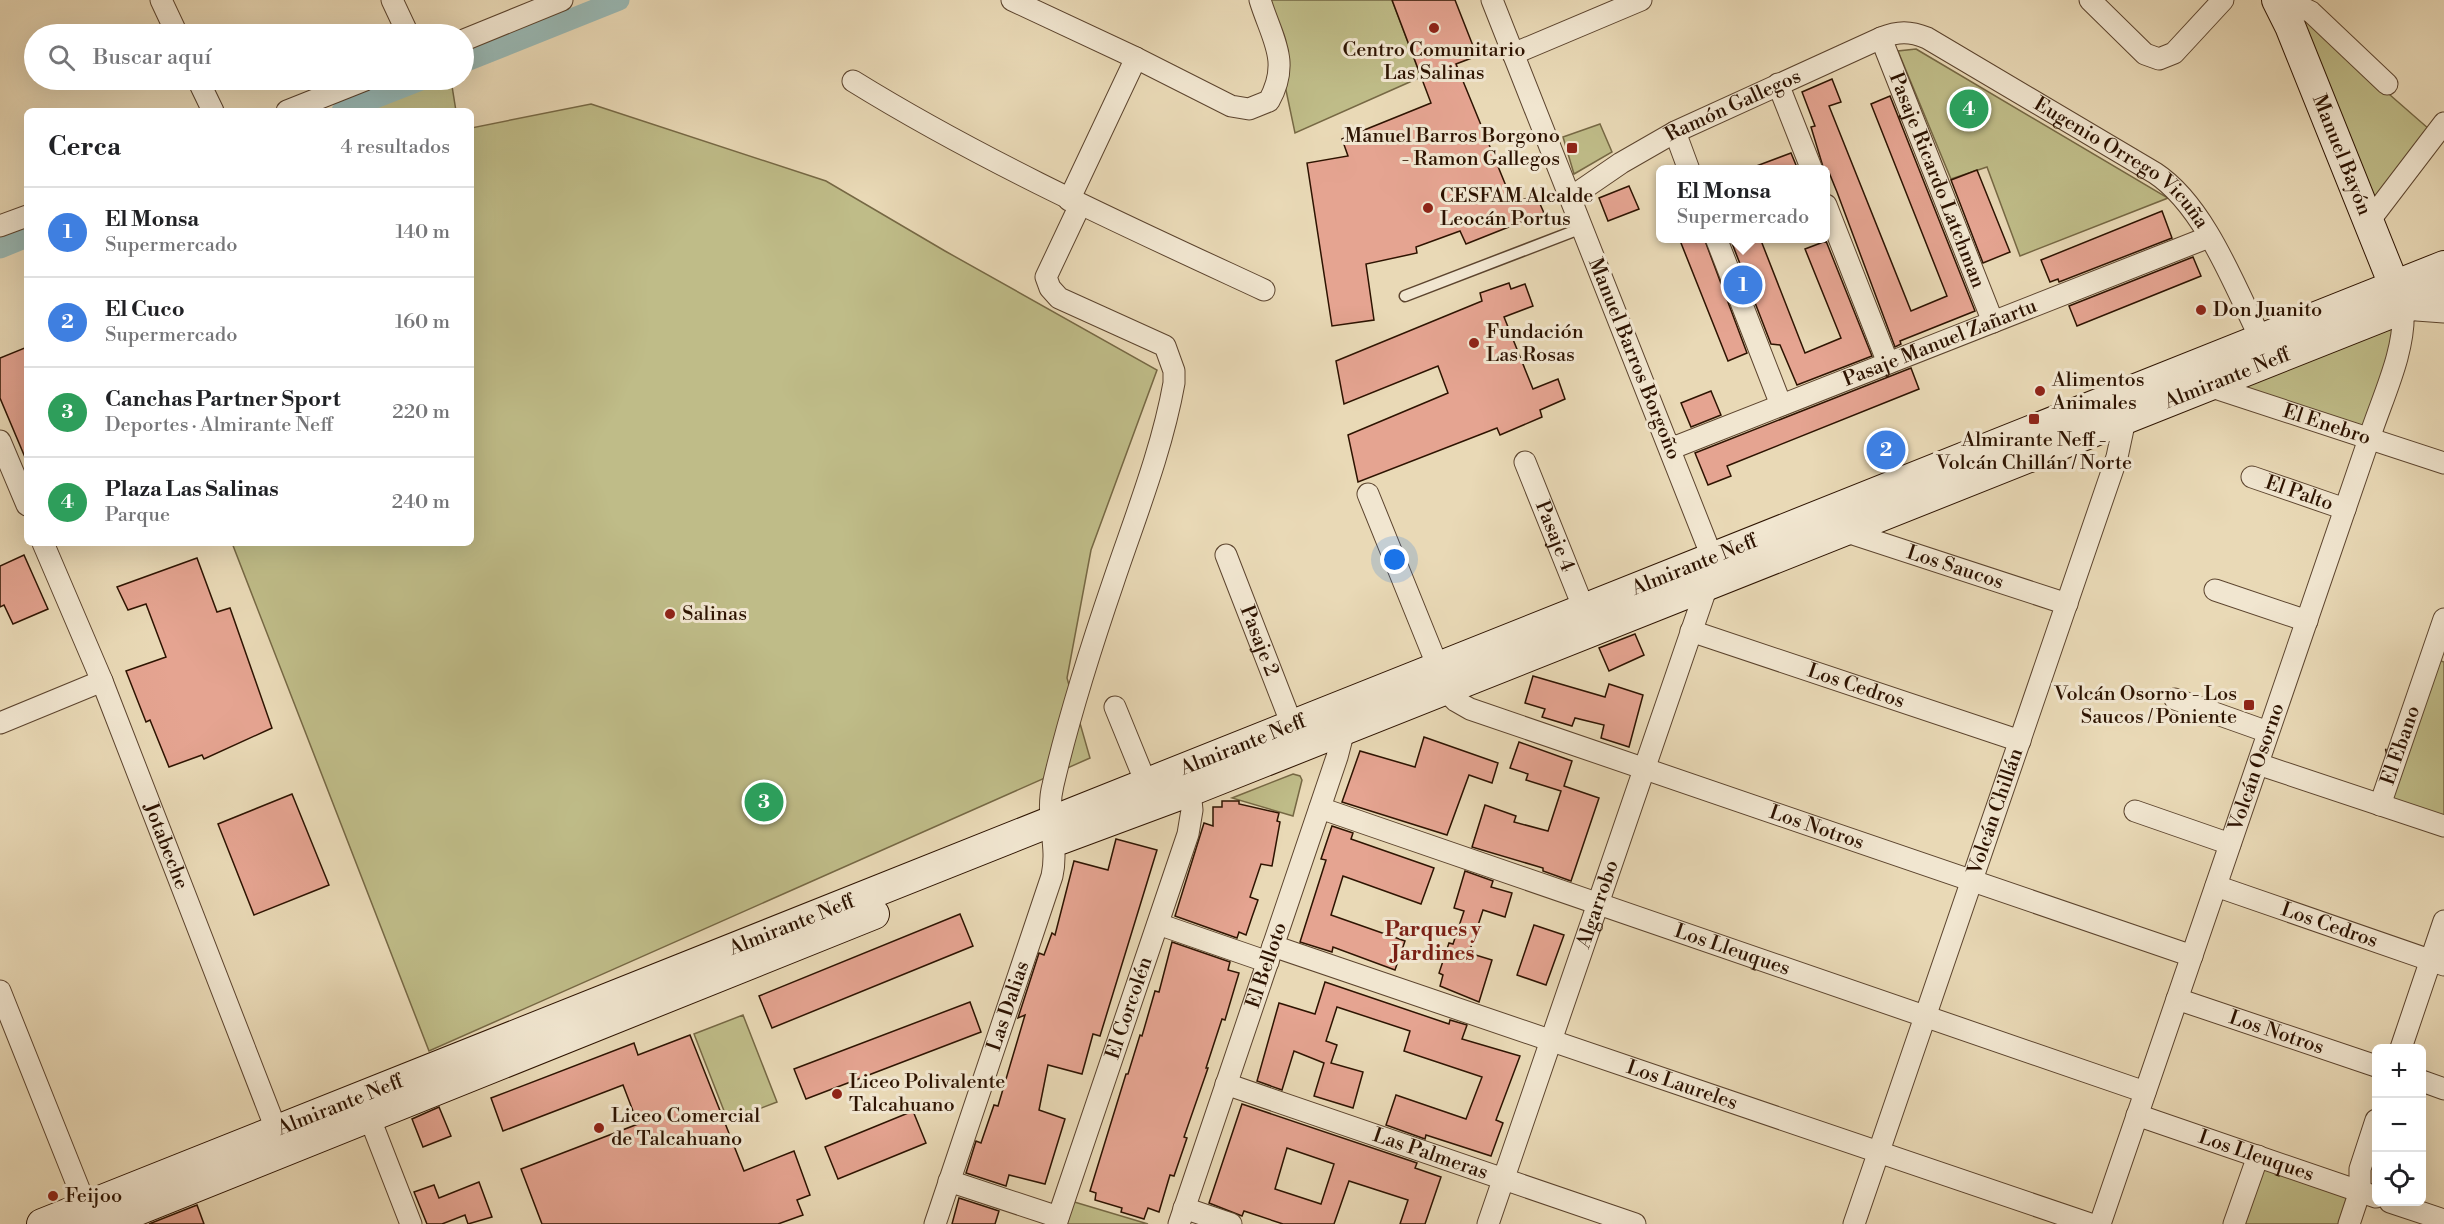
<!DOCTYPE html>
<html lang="es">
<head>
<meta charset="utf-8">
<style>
  :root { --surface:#fff; --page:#f6f6f6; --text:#202124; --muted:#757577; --line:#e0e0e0; --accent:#ea580c }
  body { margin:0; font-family:"Libre Bodoni",serif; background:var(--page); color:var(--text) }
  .controls { position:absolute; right:18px; bottom:18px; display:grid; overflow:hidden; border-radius:9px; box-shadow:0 6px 24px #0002 }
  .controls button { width:54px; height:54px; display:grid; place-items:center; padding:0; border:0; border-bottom:2px solid var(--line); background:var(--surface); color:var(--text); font:30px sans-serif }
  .you { position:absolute; left:1395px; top:560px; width:21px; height:21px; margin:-15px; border:4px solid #fff; border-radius:50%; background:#1a73e8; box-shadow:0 0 0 9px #1a73e833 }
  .badge { display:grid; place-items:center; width:39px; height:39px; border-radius:50%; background:var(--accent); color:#fff; font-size:20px; font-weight:700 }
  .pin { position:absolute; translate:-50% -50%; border:3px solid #fff; box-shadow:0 2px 6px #0006 }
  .popup { position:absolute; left:1656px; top:165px; width:174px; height:78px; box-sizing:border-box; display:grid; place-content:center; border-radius:9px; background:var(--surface); filter:drop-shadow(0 2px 4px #0005); font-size:20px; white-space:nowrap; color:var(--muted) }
  .popup b { font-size:22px; color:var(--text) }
  .popup::after { content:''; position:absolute; left:50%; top:100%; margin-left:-12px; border:12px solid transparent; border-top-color:var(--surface) }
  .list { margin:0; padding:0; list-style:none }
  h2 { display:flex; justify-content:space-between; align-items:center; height:78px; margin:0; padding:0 24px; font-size:26px }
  h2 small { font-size:20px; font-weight:400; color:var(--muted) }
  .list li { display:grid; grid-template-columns:39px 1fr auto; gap:18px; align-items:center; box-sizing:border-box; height:90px; padding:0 24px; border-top:2px solid var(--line) }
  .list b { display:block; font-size:22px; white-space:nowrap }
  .list p { margin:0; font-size:20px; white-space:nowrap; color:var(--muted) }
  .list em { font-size:20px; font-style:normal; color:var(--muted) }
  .icon { flex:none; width:33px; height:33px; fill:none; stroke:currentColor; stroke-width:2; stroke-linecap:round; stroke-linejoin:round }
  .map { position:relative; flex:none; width:2444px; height:1224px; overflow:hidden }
  .search { position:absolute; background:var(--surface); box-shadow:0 6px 24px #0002; left:24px; top:24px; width:450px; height:66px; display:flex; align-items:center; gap:15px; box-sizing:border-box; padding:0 21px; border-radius:33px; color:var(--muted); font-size:22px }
  .panel { position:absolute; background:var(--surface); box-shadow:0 6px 24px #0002; left:24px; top:108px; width:450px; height:438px; border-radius:9px }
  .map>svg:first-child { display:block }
  .green { fill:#bfbc88; stroke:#766844; stroke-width:1.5 }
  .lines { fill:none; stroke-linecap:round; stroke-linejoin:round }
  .canal { stroke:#99b9b5; stroke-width:21 }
  .building { fill:#e5a491; stroke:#2d1301; stroke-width:1.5; fill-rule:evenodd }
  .lane-casing { stroke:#5c442e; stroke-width:13 }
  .street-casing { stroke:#5c442e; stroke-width:23 }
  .secondary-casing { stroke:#2d1301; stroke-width:32 }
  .lane { stroke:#f1e6d0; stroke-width:10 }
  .street { stroke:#f1e6d0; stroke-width:21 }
  .secondary { stroke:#f1e6d0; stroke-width:30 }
  .poi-dot { fill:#8f2418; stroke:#f1e6d0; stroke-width:2 }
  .labels { text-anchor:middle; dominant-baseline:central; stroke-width:6; stroke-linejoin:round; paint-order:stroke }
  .poi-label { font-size:20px; fill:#2d1301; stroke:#f1e6d0; text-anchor:start }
  .street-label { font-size:20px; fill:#2d1301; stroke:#f1e6d0 }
  .neighbourhood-label { font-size:21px; font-weight:bold; fill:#7a1f14; stroke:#f1e6d0 }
</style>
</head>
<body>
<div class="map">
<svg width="2444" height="1224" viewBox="0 0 2444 1224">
  <rect width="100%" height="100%" fill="#e9d9b6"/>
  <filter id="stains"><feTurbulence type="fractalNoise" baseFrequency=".00333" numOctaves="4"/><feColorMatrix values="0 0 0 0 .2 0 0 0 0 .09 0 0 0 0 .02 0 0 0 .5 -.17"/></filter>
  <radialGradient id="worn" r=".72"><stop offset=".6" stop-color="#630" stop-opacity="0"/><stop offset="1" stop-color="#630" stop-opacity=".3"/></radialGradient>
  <g class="green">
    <path d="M1267,0H1392L1421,77L1295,133Z"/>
    <path d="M2295,12L2429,129L2373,206Z"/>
    <path d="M1916,49L2168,198L2020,256L1987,167L1951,179L1898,51Z"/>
    <path d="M422,80H451L456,111H346Z"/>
    <path d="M591,104L826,181L945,251L1157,370L1091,550L1067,678L1090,758L429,1051L232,543H471V128Z"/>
    <path d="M1600,124L1612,152L1574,174L1563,137Z"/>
    <path d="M2400,315L2366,432L2220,386Z"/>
    <path d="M2432,658L2444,662V824L2383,803Z"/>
    <path d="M1293,774L1300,776L1302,780L1293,816L1232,798Z"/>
    <path d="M743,1015L777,1102L728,1121L694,1034Z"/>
    <path d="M2259,1159L2358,1192L2347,1224H2236Z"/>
    <path d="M1071,1201L1148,1224H1064Z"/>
  </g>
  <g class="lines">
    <g class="canal">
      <path d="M464,62L619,0"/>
      <path d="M342,111L421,80"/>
      <path d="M0,248L27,237"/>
    </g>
  </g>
  <g class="building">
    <path d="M1392,0H1455L1477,56L1456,64L1513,203L1536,195L1544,213L1466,244L1460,231L1416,247L1417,253L1366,264L1374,320L1332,326L1307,163L1348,156L1342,139L1431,103Z"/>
    <path d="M1832,79L1841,102L1829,106L1911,311L1947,296L1871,104L1890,96L1975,311L1900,341L1901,344L1895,347L1837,192L1828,170H1824L1811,127L1815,126L1802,92Z"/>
    <path d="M1791,153L1798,170H1751V168Z"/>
    <path d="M1977,170L2010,252L1983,263L1951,180Z"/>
    <path d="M1629,186L1639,209L1608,221L1599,198Z"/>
    <path d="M2162,211L2172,238L2059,282L2058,279L2050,282L2041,260Z"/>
    <path d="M1679,238H1704L1747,353L1728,361Z"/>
    <path d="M1730,238H1760L1805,353L1841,338L1805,249L1826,241L1872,356L1797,385L1780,345L1771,344Z"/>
    <path d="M2193,257L2201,276L2077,326L2069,306Z"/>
    <path d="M1509,283L1511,289L1525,284L1533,306L1504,317L1533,389L1558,379L1565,399L1540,410L1542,417L1500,435L1497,428L1358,482L1348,435L1448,393L1438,366L1344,404L1336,361L1482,301L1480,293Z"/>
    <path d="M27,347V462L0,398V358Z"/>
    <path d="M1911,368L1919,389L1727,466L1731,476L1708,485L1695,453Z"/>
    <path d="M1711,391L1721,415L1691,427L1681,403Z"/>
    <path d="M24,555L48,609L13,624L4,605L0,607V566Z"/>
    <path d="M197,558L217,612L230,608L272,728L204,759L202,755L169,767L150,720L146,722L126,671L166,657L146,604L128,610L117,587Z"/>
    <path d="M1635,634L1644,655L1609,671L1599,648Z"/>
    <path d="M1533,676L1605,697L1609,684L1643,695L1629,747L1601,738L1604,725L1575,718L1572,726L1542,717L1545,709L1525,703Z"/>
    <path d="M1424,737L1498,763L1492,783L1469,775L1447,835L1342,802L1360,751L1415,767Z"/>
    <path d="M1519,742L1572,761L1564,786L1599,798L1571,881L1543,871V868L1472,847L1485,805L1516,816L1514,822L1548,831L1561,791L1526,780L1528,774L1510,768Z"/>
    <path d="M292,794L329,885L254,915L218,824Z"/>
    <path d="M1222,801H1239V804L1279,813L1277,821L1280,822L1272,866L1261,864L1250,897L1258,900L1252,917L1246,935L1239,932L1237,938L1175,916L1204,823L1213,826V807H1222Z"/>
    <path d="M1332,826L1353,833L1351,839L1434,868L1421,904L1343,876L1331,915L1405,941L1395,970L1333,947L1332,952L1300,942L1326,860L1321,859Z"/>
    <path d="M1116,839L1157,850L1100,1036L1093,1034L1082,1074L1048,1065L1039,1110L1065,1119L1045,1184L1009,1175L1006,1186L966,1173L976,1141L981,1143L994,1105L998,1106L1025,1015L1018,1018L1039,953L1044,955L1052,933L1055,935L1074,861L1108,870Z"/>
    <path d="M1465,871L1493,881L1491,887L1512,893L1505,917L1483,910L1469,953L1492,960L1479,1002L1440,986L1443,975L1439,973L1449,943L1453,944L1464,911L1454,908Z"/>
    <path d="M960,914L973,946L772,1028L759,996Z"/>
    <path d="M1534,925L1564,935L1546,985L1517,975Z"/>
    <path d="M1172,942L1230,962L1228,970L1239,973L1225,1020L1222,1019L1206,1068H1208L1184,1137L1187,1138L1174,1176L1170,1175L1159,1212L1148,1208L1144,1219L1121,1212L1122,1208L1095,1200L1096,1193L1090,1191L1126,1074H1128L1140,1035L1142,1036L1155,991L1159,992Z"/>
    <path d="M1325,982L1449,1024L1450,1020L1467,1025L1462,1039L1520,1056L1496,1120L1503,1123L1491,1156L1426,1135L1425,1139L1386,1125L1396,1095L1466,1119L1482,1077L1404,1051L1410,1031L1337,1007L1326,1041L1337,1045L1331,1063L1363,1072L1353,1108L1314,1096L1324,1063L1294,1051L1282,1090L1257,1081L1279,1003L1315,1014Z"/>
    <path d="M970,1002L981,1032L806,1099L794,1069Z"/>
    <path d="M690,1035L744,1171L794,1151L810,1195L797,1200L803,1215L778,1224H542L521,1169L638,1124L623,1085L503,1131L491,1098L634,1043L638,1055Z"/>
    <path d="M1242,1104L1417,1163L1415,1168L1441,1177L1425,1224H1400L1408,1200L1349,1181L1334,1224H1283L1244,1211L1242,1216L1209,1203ZM1287,1148L1334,1164L1321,1204L1275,1189Z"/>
    <path d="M439,1107L451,1136L423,1147L412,1119Z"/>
    <path d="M913,1111L926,1143L838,1179L825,1147Z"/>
    <path d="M479,1182L492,1217L468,1224L465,1215L442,1224H427L414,1192L434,1185L439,1198Z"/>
    <path d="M959,1198L999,1211L995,1224H952Z"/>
    <path d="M197,1205L204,1224H149Z"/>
  </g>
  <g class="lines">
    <defs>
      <path id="lane" d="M1405,296L1582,228"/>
      <g id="street">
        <path d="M161,0L177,34"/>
        <path d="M392,0L408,34"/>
        <path d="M1012,0L1136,58L1231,106L1249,109L1269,101C1291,61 1272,39 1260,0"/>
        <path d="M2090,0L2145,54L2159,59L2174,53L2223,0"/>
        <path d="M2278,1L2295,4L2311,12L2387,84"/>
        <path id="s1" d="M1881,38L1993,322"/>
        <path d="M464,40L562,0"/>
        <path d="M1513,54L1641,0"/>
        <path d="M198,80L213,111"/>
        <path d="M853,81C984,162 1124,225 1264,290"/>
        <path d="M1778,84L1812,170"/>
        <path d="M287,111L365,80"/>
        <path d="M1675,132L1689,170"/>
        <path id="s2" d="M1570,198L1621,163L1675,132L1881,38C1898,31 1910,31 1927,38L2155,173C2207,207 2238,295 2266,350"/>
        <path d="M1069,200L1136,58"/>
        <path d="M1826,205L1888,363"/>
        <path d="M2370,220L2444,123"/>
        <path d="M0,226L27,216"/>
        <path d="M1716,238L1781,405"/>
        <path id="s3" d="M2209,386L2444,463"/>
        <path d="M0,441L27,505"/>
        <path id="s4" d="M1670,449L2209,237"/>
        <path id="s5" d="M1525,462L1584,609"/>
        <path id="s6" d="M2252,477L2345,509"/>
        <path d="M1368,494L1438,667"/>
        <path id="s7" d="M1844,531L2067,604"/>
        <path id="s8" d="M43,543L102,681L281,1142"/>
        <path id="s9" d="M1226,555L1292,725"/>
        <path d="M2215,590L2307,621"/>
        <path id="s10" d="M1691,631L2020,741"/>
        <path id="s11" d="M1445,690L1456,701L1470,709L2192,956"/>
        <path d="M2175,699L2268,732"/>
        <path d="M1115,707L1146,783"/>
        <path d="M0,723L102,681"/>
        <path d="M2258,764L2444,826"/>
        <path id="s12" d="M2380,805L2444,619"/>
        <path id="s13" d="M1320,808L2145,1092"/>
        <path d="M2135,811L2230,844"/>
        <path id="s14" d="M2216,886L2444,965"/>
        <path d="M1158,924L1268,962"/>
        <path id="s15" d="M1273,946L2090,1224"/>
        <path d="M0,991L91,1219"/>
        <path id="s16" d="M2177,999L2376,1066"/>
        <path d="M2401,1048L2444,921"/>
        <path d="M2422,1081L2444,1089"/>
        <path id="s17" d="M1226,1084L1635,1224"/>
        <path d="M365,1106L411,1224"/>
        <path id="s18" d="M2137,1115L2376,1197"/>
        <path d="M949,1181L1058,1217"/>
        <path d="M2390,1202L2444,1220"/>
        <path d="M1184,1208L1231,1224"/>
        <path id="s19" d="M935,1224L1052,876C1059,845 1045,816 1053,785C1069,716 1091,647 1114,580C1136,515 1162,450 1174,383V371L1165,346L1059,298L1050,288L1046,277L1080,205"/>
        <path id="s20" d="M1056,1224L1188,834L1192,810L1190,791"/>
        <path id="s21" d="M1179,1224L1337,757L1344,730L1341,721"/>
        <path id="s22" d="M1488,1224L1707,586L1712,557L1492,0"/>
        <path id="s23" d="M1854,1224L2117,457L2123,429L2119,409"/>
        <path id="s24" d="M2100,1224L2369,439C2382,398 2406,351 2403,309L2444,312"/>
        <path d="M2234,1224L2258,1156"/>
        <path d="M2349,1224L2360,1191V1169L2376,1120"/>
      </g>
      <g id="secondary">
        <path id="s25" d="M2277,0L2290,26L2402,305"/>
        <path id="s26" d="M1061,839L1190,791L2444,292"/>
        <path id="s27" d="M42,1224L2444,266"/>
        <path d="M103,1224L874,914"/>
      </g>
    </defs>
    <use href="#lane" class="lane-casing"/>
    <use href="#street" class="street-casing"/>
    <use href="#secondary" class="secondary-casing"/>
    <use href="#lane" class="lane"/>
    <use href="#street" class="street"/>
    <use href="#secondary" class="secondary"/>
  </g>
  <g class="poi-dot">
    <circle cx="1434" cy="28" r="6"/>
    <rect x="1566" y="142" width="12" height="12" rx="3"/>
    <circle cx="1428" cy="208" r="6"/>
    <circle cx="2201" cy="310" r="6"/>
    <circle cx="1474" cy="343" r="6"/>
    <circle cx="2040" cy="391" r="6"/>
    <rect x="2028" y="413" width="12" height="12" rx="3"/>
    <circle cx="670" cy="614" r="6"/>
    <rect x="2243" y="699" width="12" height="12" rx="3"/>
    <circle cx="837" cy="1094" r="6"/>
    <circle cx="599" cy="1128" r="6"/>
    <circle cx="53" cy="1196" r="6"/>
  </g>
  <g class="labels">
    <g class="poi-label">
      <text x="1434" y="50" text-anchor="middle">Centro Comunitario<tspan x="1434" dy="23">Las Salinas</tspan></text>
      <text x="1560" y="136" text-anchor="end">Manuel Barros Borgono<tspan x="1560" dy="23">- Ramon Gallegos</tspan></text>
      <text x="1440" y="196">CESFAM Alcalde<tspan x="1440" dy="23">Leocán Portus</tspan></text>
      <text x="2213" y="310">Don Juanito</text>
      <text x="1486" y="332">Fundación<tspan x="1486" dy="23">Las Rosas</tspan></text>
      <text x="2052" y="380">Alimentos<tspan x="2052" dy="23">Animales</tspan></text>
      <text x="2034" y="440" text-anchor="middle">Almirante Neff -<tspan x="2034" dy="23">Volcán Chillán / Norte</tspan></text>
      <text x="682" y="614">Salinas</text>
      <text x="2237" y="694" text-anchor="end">Volcán Osorno - Los<tspan x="2237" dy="23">Saucos / Poniente</tspan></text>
      <text x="849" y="1082">Liceo Polivalente<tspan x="849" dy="23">Talcahuano</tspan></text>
      <text x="611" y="1116">Liceo Comercial<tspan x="611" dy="23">de Talcahuano</tspan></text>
      <text x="65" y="1196">Feijoo</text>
    </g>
    <g class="street-label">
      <text stroke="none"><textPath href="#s2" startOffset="188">Ramón Gallegos</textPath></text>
      <text stroke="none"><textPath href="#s25" startOffset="168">Manuel Bayón</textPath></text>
      <text stroke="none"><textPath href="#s2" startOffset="630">Eugenio Orrego Vicuña</textPath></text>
      <text stroke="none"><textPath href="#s1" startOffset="153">Pasaje Ricardo Latchman</textPath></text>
      <text stroke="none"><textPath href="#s4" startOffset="290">Pasaje Manuel Zañartu</textPath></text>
      <text transform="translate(1634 359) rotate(68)">Manuel Barros Borgoño</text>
      <text stroke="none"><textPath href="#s26" startOffset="1254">Almirante Neff</textPath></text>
      <text stroke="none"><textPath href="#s3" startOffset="124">El Enebro</textPath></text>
      <text stroke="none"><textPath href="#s6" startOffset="50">El Palto</textPath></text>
      <text stroke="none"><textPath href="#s5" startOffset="80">Pasaje 4</textPath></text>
      <text stroke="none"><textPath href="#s27" startOffset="1779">Almirante Neff</textPath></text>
      <text stroke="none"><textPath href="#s7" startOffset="117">Los Saucos</textPath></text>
      <text stroke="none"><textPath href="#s9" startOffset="92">Pasaje 2</textPath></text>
      <text stroke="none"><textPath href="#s10" startOffset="174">Los Cedros</textPath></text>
      <text stroke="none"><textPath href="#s27" startOffset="1293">Almirante Neff</textPath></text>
      <text stroke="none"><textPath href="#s12" startOffset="63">El Ébano</textPath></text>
      <text stroke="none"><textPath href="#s24" startOffset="483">Volcán Osorno</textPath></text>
      <text stroke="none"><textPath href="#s23" startOffset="436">Volcán Chillán</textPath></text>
      <text stroke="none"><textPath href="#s11" startOffset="398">Los Notros</textPath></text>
      <text stroke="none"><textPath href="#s8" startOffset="327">Jotabeche</textPath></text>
      <text stroke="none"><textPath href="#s22" startOffset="338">Algarrobo</textPath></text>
      <text stroke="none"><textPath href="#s27" startOffset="807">Almirante Neff</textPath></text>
      <text stroke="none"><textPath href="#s14" startOffset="120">Los Cedros</textPath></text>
      <text stroke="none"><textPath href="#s13" startOffset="436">Los Lleuques</textPath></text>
      <text stroke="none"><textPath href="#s21" startOffset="273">El Belloto</textPath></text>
      <text stroke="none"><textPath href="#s19" startOffset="230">Las Dalias</textPath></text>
      <text stroke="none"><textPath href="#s20" startOffset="228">El Corcolén</textPath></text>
      <text stroke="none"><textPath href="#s16" startOffset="105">Los Notros</textPath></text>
      <text stroke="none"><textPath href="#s15" startOffset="432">Los Laureles</textPath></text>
      <text stroke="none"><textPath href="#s27" startOffset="321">Almirante Neff</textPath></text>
      <text stroke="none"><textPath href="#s17" startOffset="216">Las Palmeras</textPath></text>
      <text stroke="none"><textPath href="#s18" startOffset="126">Los Lleuques</textPath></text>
    </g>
    <g class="neighbourhood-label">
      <text x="1433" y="930">Parques y<tspan x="1433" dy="24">Jardines</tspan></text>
    </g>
  </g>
  <rect width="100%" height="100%" filter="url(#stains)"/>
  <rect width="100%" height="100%" fill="url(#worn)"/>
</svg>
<div class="controls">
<button>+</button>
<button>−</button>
<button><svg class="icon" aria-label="locate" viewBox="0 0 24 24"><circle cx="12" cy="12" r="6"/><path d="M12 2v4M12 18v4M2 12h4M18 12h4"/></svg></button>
</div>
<div class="you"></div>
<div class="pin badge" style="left:1743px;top:285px;background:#3f7fe0">1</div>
<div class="popup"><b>El Monsa</b>Supermercado</div>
<div class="pin badge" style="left:1886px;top:450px;background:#3f7fe0">2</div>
<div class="pin badge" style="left:764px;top:802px;background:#2e9e5b">3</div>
<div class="pin badge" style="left:1969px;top:109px;background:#2e9e5b">4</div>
<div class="search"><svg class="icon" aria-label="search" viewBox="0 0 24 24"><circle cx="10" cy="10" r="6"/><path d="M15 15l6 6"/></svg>Buscar aquí</div>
<section class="panel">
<h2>Cerca<small>4 resultados</small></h2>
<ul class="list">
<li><span class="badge" style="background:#3f7fe0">1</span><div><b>El Monsa</b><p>Supermercado</p></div><em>140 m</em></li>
<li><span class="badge" style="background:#3f7fe0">2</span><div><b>El Cuco</b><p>Supermercado</p></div><em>160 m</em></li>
<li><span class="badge" style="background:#2e9e5b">3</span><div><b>Canchas Partner Sport</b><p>Deportes · Almirante Neff</p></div><em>220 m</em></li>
<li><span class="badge" style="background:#2e9e5b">4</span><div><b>Plaza Las Salinas</b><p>Parque</p></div><em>240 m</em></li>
</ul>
</section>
</div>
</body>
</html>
